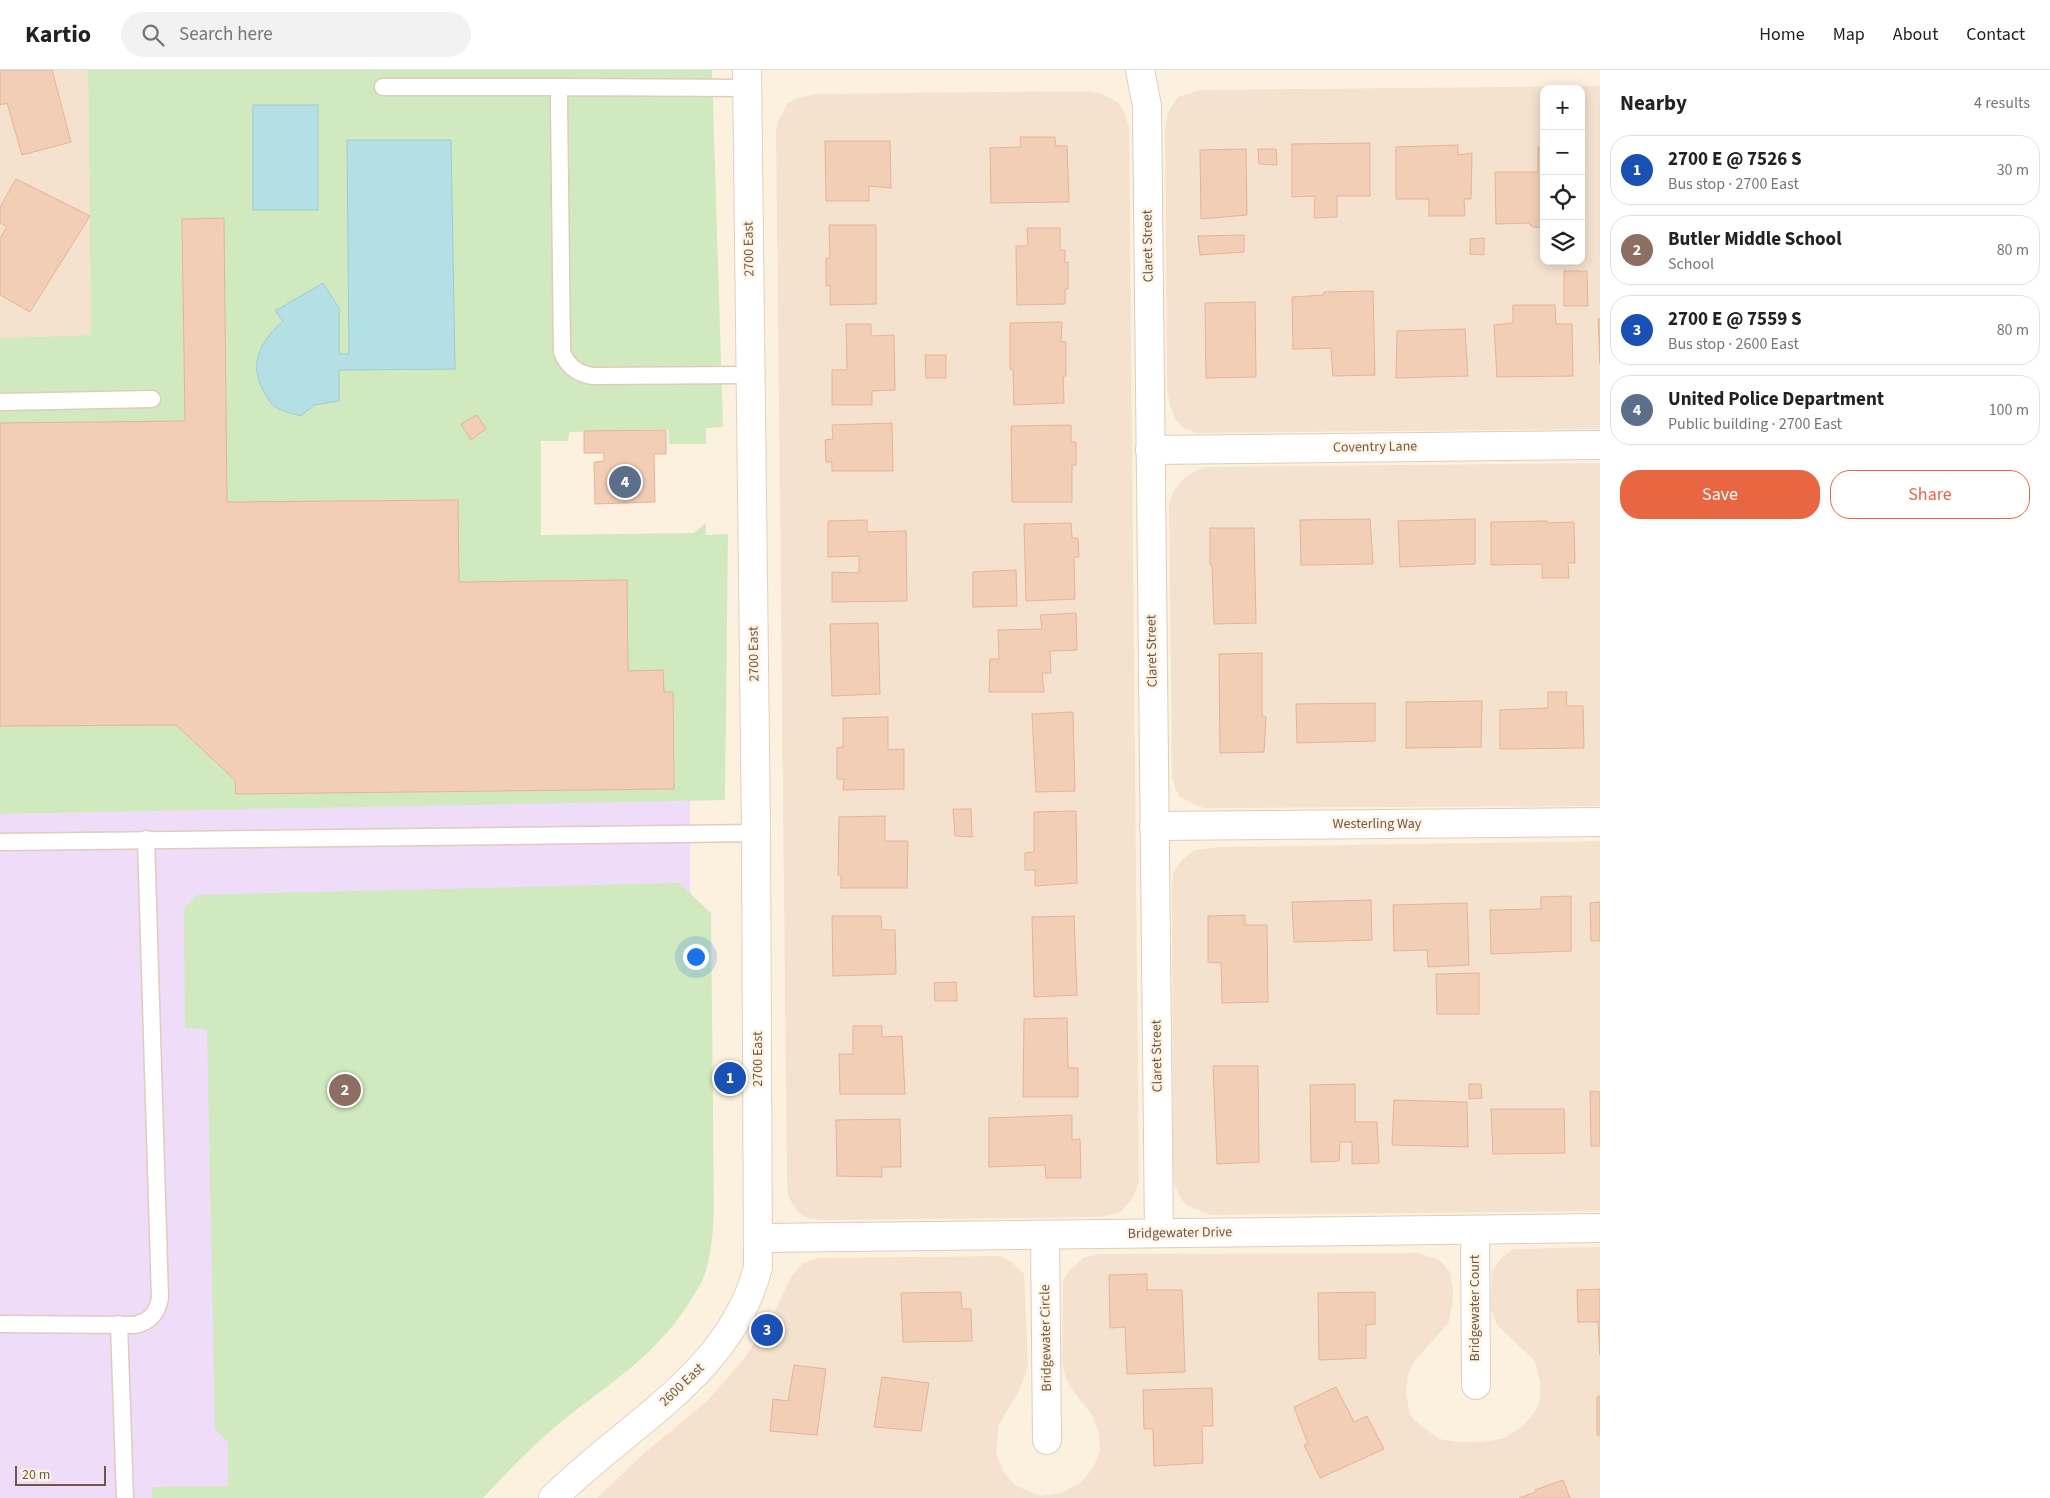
<!DOCTYPE html>
<html lang="en">
<head>
<meta charset="utf-8">
<style>
  :root { --surface:#fff; --page:#f2f2f2; --text:#222; --muted:#767676; --line:#e0e0e0; --accent:#e86642 }
  body { margin:0; font-family:"Source Sans 3",sans-serif; background:var(--page); color:var(--text) }
  .controls { position:absolute; right:15px; top:15px; display:grid; overflow:hidden; border-radius:10px; box-shadow:0 2px 12px #0003 }
  .controls button { width:45px; height:45px; display:grid; place-items:center; padding:0; border:0; border-bottom:1px solid var(--line); background:var(--surface); color:var(--text); font:25px sans-serif }
  .scale { position:absolute; left:15px; bottom:12px; width:91px; box-sizing:border-box; padding-left:5px; border:2px solid #725647; border-top:0; font-size:14px; line-height:18px; white-space:nowrap; color:#725647; -webkit-text-stroke:4px #fff5e5; paint-order:stroke }
  .you { position:absolute; left:695px; top:886px; width:18px; height:18px; margin:-12px; border:4px solid #fff; border-radius:50%; background:#1a73e8; box-shadow:0 0 0 8px #1a73e833 }
  .badge { display:grid; place-items:center; width:32px; height:32px; border-radius:50%; background:var(--accent); color:#fff; font-size:16px; font-weight:700 }
  .pin { position:absolute; translate:-50% -50%; border:2px solid #fff; box-shadow:0 1px 5px #0006 }
  .list { margin:0; padding:0; list-style:none }
  h2 { display:flex; justify-content:space-between; align-items:center; height:65px; margin:0; padding:0 20px; font-size:21px }
  h2 small { font-size:16px; font-weight:400; color:var(--muted) }
  .list li { display:grid; grid-template-columns:32px 1fr auto; gap:15px; align-items:center; box-sizing:border-box; height:70px; margin:0 10px 10px; padding:0 10px; border:1px solid var(--line); border-radius:20px }
  .list b { display:block; font-size:19px; white-space:nowrap }
  .list p { margin:0; font-size:16px; white-space:nowrap; color:var(--muted) }
  .list em { font-size:16px; font-style:normal; color:var(--muted) }
  .actions { display:flex; gap:10px; padding:15px 20px }
  .actions a { flex:1; padding:11px 0; border:1px solid var(--accent); border-radius:20px; text-align:center; font-size:18px; color:var(--accent) }
  .actions .main { background:var(--accent); color:#fff }
  .icon { flex:none; width:28px; height:28px; fill:none; stroke:currentColor; stroke-width:2; stroke-linecap:round; stroke-linejoin:round }
  .map { position:relative; flex:none; width:1600px; height:1428px; overflow:hidden }
  header { display:flex; align-items:center; gap:30px; box-sizing:border-box; height:70px; padding:0 25px; background:var(--surface); border-bottom:1px solid var(--line) }
  header strong { font-size:24px }
  nav { display:flex; gap:28px; margin-inline-start:auto; font-size:18px }
  .search { width:350px; height:45px; background:var(--page); display:flex; align-items:center; gap:12px; box-sizing:border-box; padding:0 18px; border-radius:28px; color:var(--muted); font-size:19px }
  main { display:flex }
  aside { flex:1; background:var(--surface) }
  .map>svg:first-child { display:block }
  .residential { fill:#f4e2ce; fill-rule:evenodd }
  .education { fill:#eedcf8 }
  .green { fill:#d0e9be }
  .water { fill:#b4dfe5; stroke:#9aced7 }
  .building { fill:#f2ceb7; stroke:#e4b497 }
  .lines { fill:none; stroke-linecap:round; stroke-linejoin:round }
  .lane-casing { stroke:#e0ccbb; stroke-width:19 }
  .street-casing { stroke:#e0ccbb; stroke-width:30 }
  .secondary-casing { stroke:#e7cfbb; stroke-width:30 }
  .lane { stroke:#fff; stroke-width:16 }
  .street { stroke:#fff; stroke-width:28 }
  .secondary { stroke:#fff; stroke-width:28 }
  .labels { text-anchor:middle; dominant-baseline:central; stroke-width:5; stroke-linejoin:round; paint-order:stroke }
  .street-label { font-size:14px; fill:#725647; stroke:#fff5e5 }
</style>
</head>
<body>
<header>
<strong>Kartio</strong>
<div class="search"><svg class="icon" aria-label="search" viewBox="0 0 24 24"><circle cx="10" cy="10" r="6"/><path d="M15 15l6 6"/></svg>Search here</div>
<nav><a>Home</a><a>Map</a><a>About</a><a>Contact</a></nav>
</header>
<main>
<div class="map">
<svg width="1600" height="1428" viewBox="0 0 1600 1428">
  <rect width="100%" height="100%" fill="#fcf1df"/>
  <g class="residential">
    <path d="M0,0H88L91,265L0,268Z"/>
    <path d="M1600,16V359L1196,363L1184,358L1176,350L1170,335L1167,320L1165,61L1168,42L1178,27L1200,20ZM1544,19H1581V191H1544Z"/>
    <path d="M1088,21L1102,24L1118,32L1125,44L1129,57L1139,1113L1132,1129L1120,1142L1102,1147L820,1150L807,1148L797,1141L788,1126L787,1112L776,61L779,50L787,34L798,28L815,24Z"/>
    <path d="M1600,393V736L1203,738L1180,727L1175,719L1172,706L1169,435L1173,422L1182,410L1193,402L1207,397Z"/>
    <path d="M1600,771V1141L1211,1145L1188,1136L1182,1130L1175,1117L1173,1104L1172,816L1173,803L1181,791L1195,780L1219,777Z"/>
    <path d="M1600,1177V1428H597L641,1386L707,1331L743,1290L772,1247L791,1207L802,1194L817,1188L1001,1186L1013,1193L1024,1204L1028,1296L1019,1321L999,1354L996,1384L1004,1403L1016,1416L1041,1426L1061,1423L1083,1411L1094,1396L1100,1380L1099,1362L1092,1345L1071,1318L1065,1306L1062,1289L1063,1212L1067,1203L1083,1188L1097,1184L1418,1183L1440,1190L1450,1202L1453,1221L1452,1236L1449,1252L1413,1293L1408,1304L1406,1324L1410,1344L1415,1351L1439,1369L1458,1372H1481L1502,1369L1522,1357L1535,1342L1540,1329V1311L1535,1291L1498,1256L1490,1238L1492,1201L1501,1188L1513,1179Z"/>
  </g>
  <path class="education" d="M690,730L691,1218L461,1428H0V744Z"/>
  <g class="green">
    <path d="M88,0H712L723,357L706,358V374H669L668,359L569,362L568,371H541V465L694,463L706,453V465L728,464L725,730L0,744V268L91,265Z"/>
    <path d="M679,813L711,843L714,1140C713,1160 712,1180 706,1200C703,1211 697,1220 691,1230C656,1286 611,1312 562,1351C533,1375 508,1401 483,1428H152V1417L228,1416V1372L215,1359L207,959L185,958L184,838L197,825Z"/>
  </g>
  <g class="water">
    <rect x="253" y="35" width="65" height="105"/>
    <path d="M347,70H451L455,299L339,300V331L315,335L300,346C292,343 280,341 274,336C269,332 266,325 263,320C248,293 262,269 283,251L275,241L323,213L339,238V284H349Z"/>
  </g>
  <g class="building">
    <path d="M0,0H52L71,72L22,85L7,33L0,35Z"/>
    <path d="M1020,67H1055L1056,76H1067L1069,132L991,133L990,78L1021,77Z"/>
    <path d="M825,71H890L891,118L869,116V131H826Z"/>
    <path d="M1370,73V126H1337V147L1314,148L1315,126L1292,127V74Z"/>
    <path d="M1458,75V85L1472,83L1471,129H1464L1465,146H1429V129H1396V77Z"/>
    <path d="M1538,77H1544V158L1533,157L1528,153L1496,154L1495,102H1538Z"/>
    <path d="M1246,79L1247,145L1201,149L1200,80Z"/>
    <path d="M1258,79H1276L1277,95L1259,94Z"/>
    <path d="M16,109L90,146L30,242L0,225V168L7,157L0,153V137Z"/>
    <path d="M224,148L227,432L458,430L459,512L627,510L628,601L663,600L664,622H673L674,719L236,724L235,710L176,655L0,656V353L185,351L182,149Z"/>
    <path d="M829,155H876V234L830,235V215L826,216V188H830Z"/>
    <path d="M1027,158H1060V180H1065V193L1068,192V219H1065V234L1017,235L1016,176H1028Z"/>
    <path d="M1244,165V182L1200,185L1198,166Z"/>
    <path d="M1484,168V185L1470,184V169Z"/>
    <path d="M1564,201H1587L1588,236H1564Z"/>
    <path d="M1373,221L1375,305L1333,306L1331,278L1293,279L1292,227L1324,225V222Z"/>
    <path d="M1255,232L1256,307L1206,308L1205,233Z"/>
    <path d="M1513,235H1555L1556,254H1572L1573,306L1497,307L1494,255L1513,253Z"/>
    <path d="M1598,249H1600V294Z"/>
    <path d="M1062,252L1061,272H1066V306H1063L1064,333L1014,335L1013,300L1010,299V253Z"/>
    <path d="M846,254H871V266L894,265L895,320L872,321V335H832V300H847Z"/>
    <path d="M1465,259L1468,306L1396,308L1397,261Z"/>
    <path d="M925,285H946V308H926Z"/>
    <path d="M477,345L486,359L471,370L461,354Z"/>
    <path d="M892,353L893,401H832V392H826L825,370L833,369L832,355Z"/>
    <path d="M1071,355V372H1076V395H1072V432H1012L1011,356Z"/>
    <path d="M666,360V384H654L655,432L595,434L594,392L604,391V383H584V361Z"/>
    <path d="M1370,449L1373,494L1301,495L1300,450Z"/>
    <path d="M1475,449V494L1400,497L1398,451Z"/>
    <path d="M867,450V462L906,461L907,531L832,532V502L859,503V486L828,487V451Z"/>
    <path d="M1547,451L1546,453L1574,452L1575,493H1568L1569,508H1542V494L1491,495V452Z"/>
    <path d="M1071,453L1072,468H1078L1079,487H1074L1075,529L1026,531L1024,454Z"/>
    <path d="M1210,458H1254L1256,553L1214,554L1212,495H1210Z"/>
    <path d="M1016,500L1017,536L973,537V502Z"/>
    <path d="M1076,543L1077,580L1050,581L1051,603H1042L1044,622H989L990,589H999L998,560L1042,559L1040,545Z"/>
    <path d="M878,553L880,624L832,626L830,554Z"/>
    <path d="M1262,583V645L1266,647L1264,682L1220,683L1219,584Z"/>
    <path d="M1548,622H1567L1566,636H1583L1584,678L1500,679V640L1548,638Z"/>
    <path d="M1482,631L1481,677L1406,678V632Z"/>
    <path d="M1375,633V671L1297,673L1296,634Z"/>
    <path d="M1073,642L1075,721L1036,722L1032,644Z"/>
    <path d="M888,647V680L904,679V719L843,720L844,709H837V678L843,677V648Z"/>
    <path d="M953,739H971L972,767L955,766Z"/>
    <path d="M1076,741L1077,813L1035,816V800H1025V783L1034,782V742Z"/>
    <path d="M885,746V771H908L907,818H841V805H838L839,747Z"/>
    <path d="M1571,826V881L1491,884L1490,840L1541,839V827Z"/>
    <path d="M1371,830L1372,870L1294,872L1292,832Z"/>
    <path d="M1600,832V871H1591L1590,833Z"/>
    <path d="M1467,833L1469,895L1428,897L1427,880L1394,881L1393,835Z"/>
    <path d="M1245,845V855H1267L1268,932L1222,933L1221,893L1208,892V846Z"/>
    <path d="M832,846H881L882,860H895L896,904L833,906Z"/>
    <path d="M1074,846L1077,925L1034,927L1032,847Z"/>
    <path d="M1479,903V944H1437L1436,904Z"/>
    <path d="M956,912L957,931H935L934,913Z"/>
    <path d="M1067,948L1068,998H1078V1027H1023L1024,949Z"/>
    <path d="M853,956H882V967L902,966L905,1024H840L839,984H853Z"/>
    <path d="M1213,996H1258L1259,1092L1217,1094Z"/>
    <path d="M1355,1014V1052H1377L1379,1093L1352,1094V1072H1340L1339,1091L1311,1092L1310,1015Z"/>
    <path d="M1469,1014H1481L1482,1028L1469,1029Z"/>
    <path d="M1590,1021L1600,1022V1076H1591Z"/>
    <path d="M1394,1030L1467,1032L1468,1077L1392,1075Z"/>
    <path d="M1491,1039H1564L1565,1083L1493,1084Z"/>
    <path d="M1072,1045V1070L1080,1069L1081,1108H1046L1045,1095L989,1097V1048Z"/>
    <path d="M900,1049L901,1097H882V1107L837,1106L836,1050Z"/>
    <path d="M1147,1204V1220H1182L1185,1302L1127,1304L1125,1257L1110,1258L1109,1205Z"/>
    <path d="M1600,1219V1285L1598,1252H1578L1577,1220Z"/>
    <path d="M961,1222L962,1239H971L972,1271L903,1272L901,1223Z"/>
    <path d="M1375,1222V1254L1366,1255V1288L1319,1290L1318,1223Z"/>
    <path d="M794,1295L826,1299L817,1365L770,1361L773,1329L788,1331Z"/>
    <path d="M882,1307L929,1313L921,1361L874,1357Z"/>
    <path d="M1336,1317L1354,1352L1367,1346L1384,1379L1320,1408L1304,1375L1308,1374L1294,1337Z"/>
    <path d="M1212,1318L1213,1356H1202L1203,1393L1154,1396L1153,1359H1144L1143,1320Z"/>
    <path d="M1600,1326V1365H1597V1327Z"/>
    <path d="M1563,1410L1570,1428H1519L1536,1422L1535,1420Z"/>
  </g>
  <g class="lines">
    <defs>
      <g id="lane">
        <path d="M383,17H559"/>
        <path d="M748,18L559,17V33L562,282C568,297 578,304 593,306L751,305"/>
        <path d="M0,332L152,329"/>
        <path d="M0,772L756,763"/>
        <path d="M0,1254L135,1255C151,1251 157,1243 160,1228L146,769"/>
        <path d="M119,1254L125,1428"/>
      </g>
      <g id="street">
        <path d="M1140,0L1147,36L1159,1163"/>
        <path d="M1150,380L1600,375"/>
        <path d="M1154,756L1600,752"/>
        <path d="M1475,1160L1476,1315"/>
        <path d="M1045,1165L1047,1370"/>
        <path d="M759,1168L1600,1158"/>
      </g>
      <path id="secondary" d="M553,1428C626,1355 731,1304 758,1197L756,763L747,0"/>
    </defs>
    <use href="#lane" class="lane-casing"/>
    <use href="#street" class="street-casing"/>
    <use href="#secondary" class="secondary-casing"/>
    <use href="#lane" class="lane"/>
    <use href="#street" class="street"/>
    <use href="#secondary" class="secondary"/>
  </g>
  <g class="labels">
    <g class="street-label">
      <text transform="translate(1148 176) rotate(-91)">Claret Street</text>
      <text transform="translate(749 179) rotate(-91)">2700 East</text>
      <text transform="translate(1375 377) rotate(-1)">Coventry Lane</text>
      <text transform="translate(1152 581) rotate(-91)">Claret Street</text>
      <text transform="translate(754 584) rotate(-91)">2700 East</text>
      <text x="1377" y="754">Westerling Way</text>
      <text transform="translate(1157 986) rotate(-91)">Claret Street</text>
      <text transform="translate(758 989) rotate(-90)">2700 East</text>
      <text transform="translate(1180 1163) rotate(-1)">Bridgewater Drive</text>
      <text transform="translate(1475 1238) rotate(-90)">Bridgewater Court</text>
      <text transform="translate(1046 1268) rotate(-91)">Bridgewater Circle</text>
      <text transform="translate(682 1315) rotate(-44)">2600 East</text>
    </g>
  </g>
</svg>
<div class="controls">
<button>+</button>
<button>−</button>
<button><svg class="icon" aria-label="locate" viewBox="0 0 24 24"><circle cx="12" cy="12" r="6"/><path d="M12 2v4M12 18v4M2 12h4M18 12h4"/></svg></button>
<button><svg class="icon" aria-label="layers" viewBox="0 0 24 24"><path d="M12 4l9 5-9 5-9-5zM3 14l9 5 9-5"/></svg></button>
</div>
<div class="scale">20 m</div>
<div class="you"></div>
<div class="pin badge" style="left:730px;top:1008px;background:#1a4fb4">1</div>
<div class="pin badge" style="left:345px;top:1020px;background:#8d6e63">2</div>
<div class="pin badge" style="left:767px;top:1260px;background:#1a4fb4">3</div>
<div class="pin badge" style="left:625px;top:412px;background:#5c6f8a">4</div>
</div>
<aside>
<h2>Nearby<small>4 results</small></h2>
<ul class="list">
<li><span class="badge" style="background:#1a4fb4">1</span><div><b>2700 E @ 7526 S</b><p>Bus stop · 2700 East</p></div><em>30 m</em></li>
<li><span class="badge" style="background:#8d6e63">2</span><div><b>Butler Middle School</b><p>School</p></div><em>80 m</em></li>
<li><span class="badge" style="background:#1a4fb4">3</span><div><b>2700 E @ 7559 S</b><p>Bus stop · 2600 East</p></div><em>80 m</em></li>
<li><span class="badge" style="background:#5c6f8a">4</span><div><b>United Police Department</b><p>Public building · 2700 East</p></div><em>100 m</em></li>
</ul>
<div class="actions"><a class="main">Save</a><a>Share</a></div>
</aside>
</main>
</body>
</html>
